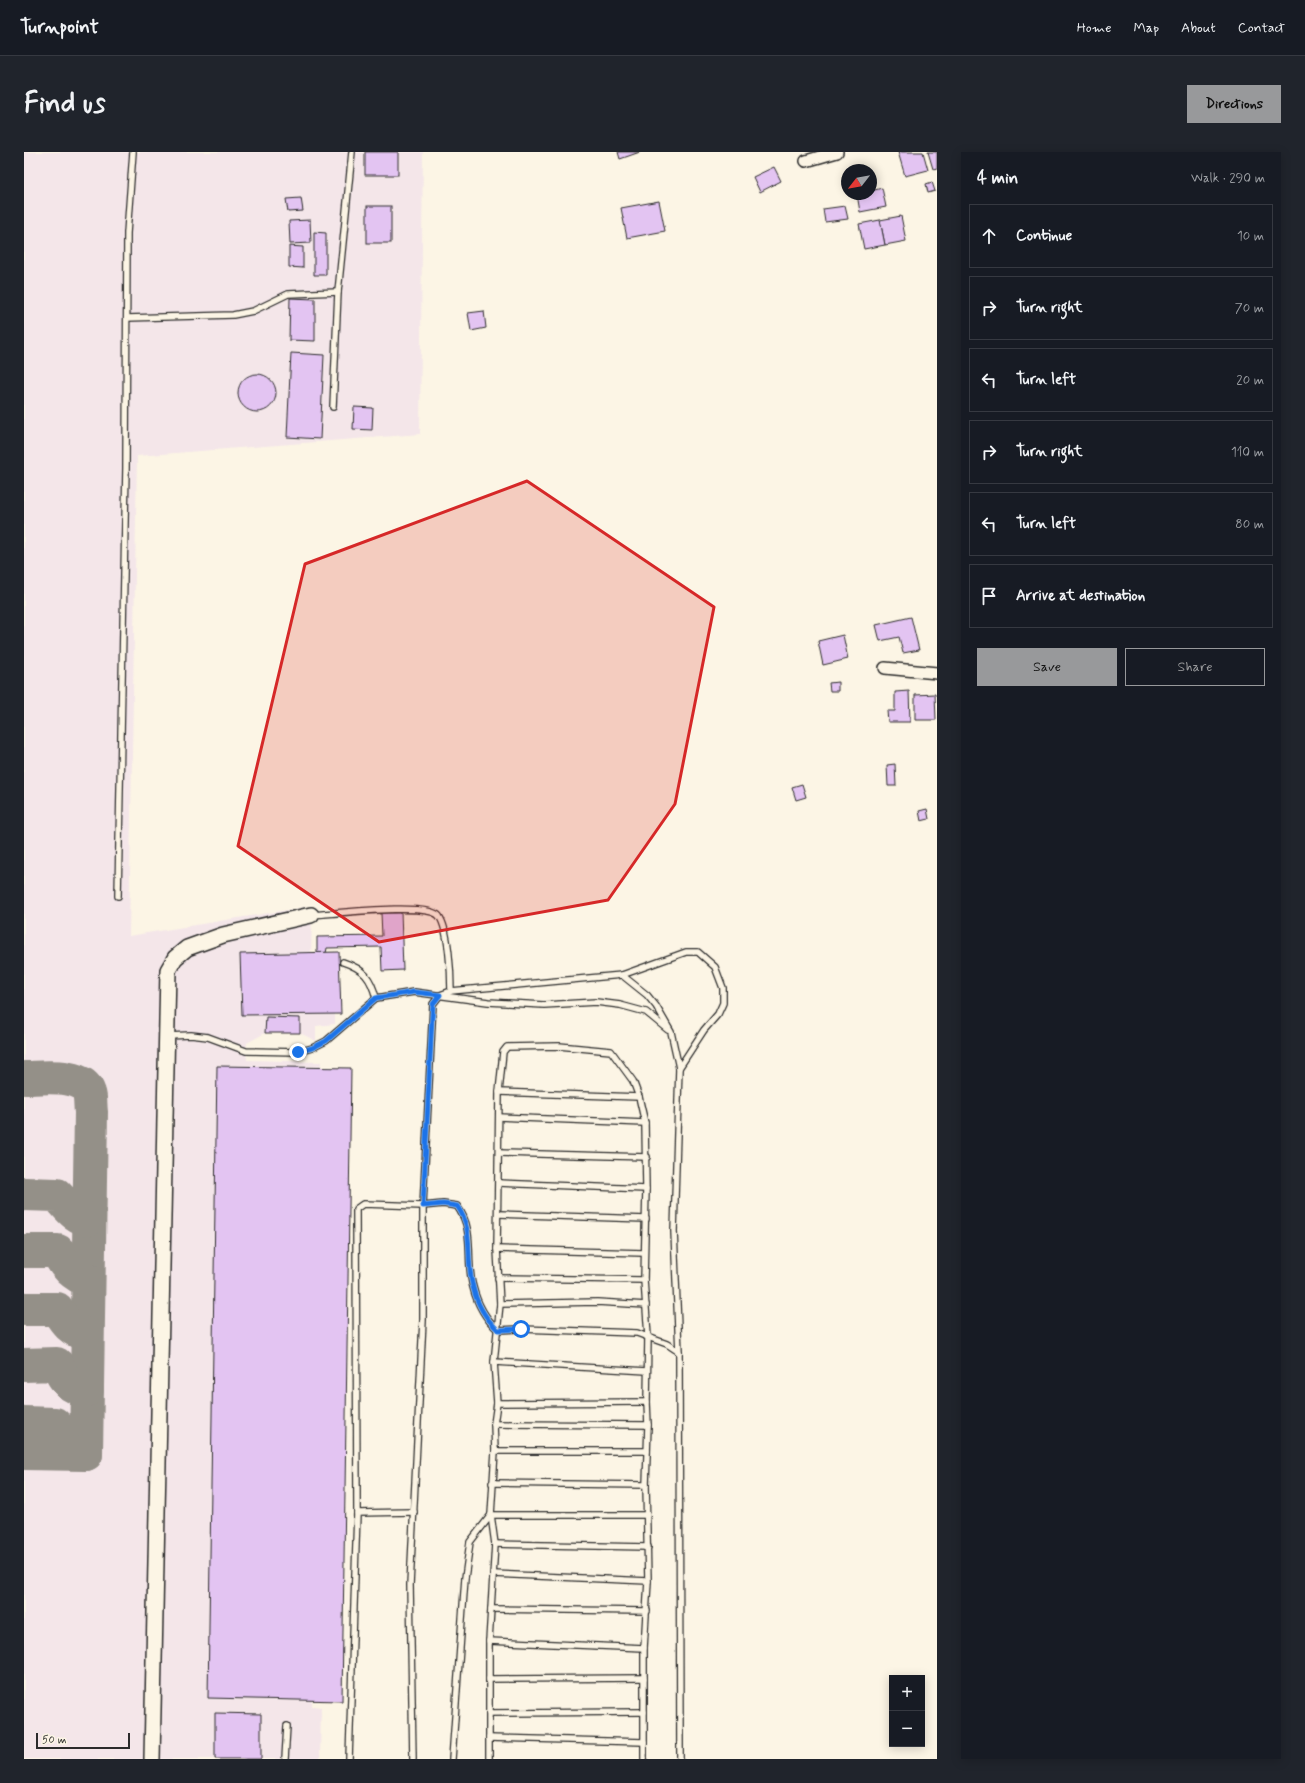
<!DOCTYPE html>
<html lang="en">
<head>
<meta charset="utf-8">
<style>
  :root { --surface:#171b24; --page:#20242c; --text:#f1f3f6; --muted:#9ea1a6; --line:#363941; --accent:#98999b }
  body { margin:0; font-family:Mynerve,sans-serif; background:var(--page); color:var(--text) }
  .controls { position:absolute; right:12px; bottom:12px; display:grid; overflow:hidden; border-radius:0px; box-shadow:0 2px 10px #0003 }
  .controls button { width:36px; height:36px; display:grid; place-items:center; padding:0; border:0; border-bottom:1px solid var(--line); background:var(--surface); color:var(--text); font:20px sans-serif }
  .compass { position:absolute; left:817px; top:12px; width:36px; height:36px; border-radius:50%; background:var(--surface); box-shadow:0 2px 10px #0003; rotate:239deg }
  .scale { position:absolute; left:12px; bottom:10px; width:94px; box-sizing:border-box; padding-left:4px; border:2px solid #2b2b2b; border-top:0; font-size:11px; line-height:14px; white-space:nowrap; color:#2b2b2b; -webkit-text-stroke:3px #fcf5e5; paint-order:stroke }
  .stop { position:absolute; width:12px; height:12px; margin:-9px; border:3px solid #1a73e8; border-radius:50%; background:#fff }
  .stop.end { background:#1a73e8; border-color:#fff; box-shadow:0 1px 4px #0008 }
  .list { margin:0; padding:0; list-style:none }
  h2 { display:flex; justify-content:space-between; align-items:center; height:52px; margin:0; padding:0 16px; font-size:17px }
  h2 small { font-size:13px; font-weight:400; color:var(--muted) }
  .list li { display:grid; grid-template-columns:26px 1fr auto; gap:12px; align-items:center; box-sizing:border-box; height:64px; margin:0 8px 8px; padding:0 8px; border:1px solid var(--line); border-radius:0px }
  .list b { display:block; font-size:15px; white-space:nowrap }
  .list em { font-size:13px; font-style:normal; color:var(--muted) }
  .actions { display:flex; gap:8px; padding:12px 16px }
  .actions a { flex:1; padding:9px 0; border:1px solid var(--accent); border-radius:0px; text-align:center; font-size:14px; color:var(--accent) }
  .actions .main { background:var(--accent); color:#111 }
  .icon { flex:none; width:22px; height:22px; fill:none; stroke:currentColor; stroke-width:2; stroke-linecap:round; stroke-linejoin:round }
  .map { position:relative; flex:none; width:913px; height:1607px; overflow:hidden; border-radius:0px }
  header { display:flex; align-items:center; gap:24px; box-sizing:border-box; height:56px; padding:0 20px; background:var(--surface); border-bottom:1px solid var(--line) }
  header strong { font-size:19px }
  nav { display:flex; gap:22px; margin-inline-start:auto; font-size:14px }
  .intro { display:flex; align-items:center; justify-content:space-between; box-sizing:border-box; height:96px; padding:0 24px }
  h1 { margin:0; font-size:28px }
  .button { padding:10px 18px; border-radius:0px; background:var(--accent); color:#111; font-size:14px; font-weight:700 }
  main { display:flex; gap:24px; padding:0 24px }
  aside { flex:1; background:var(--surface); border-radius:0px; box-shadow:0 2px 10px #0003 }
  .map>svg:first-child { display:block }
  .built { fill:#f4e6e9 }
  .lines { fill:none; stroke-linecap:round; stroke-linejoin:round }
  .taxiway { stroke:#949088; stroke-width:34 }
  .building { fill:#e3c4f2; stroke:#2b2b2b }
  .lane-casing { stroke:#2b2b2b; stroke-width:8 }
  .street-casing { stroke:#2b2b2b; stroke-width:14 }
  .secondary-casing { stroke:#2b2b2b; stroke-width:18 }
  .lane { stroke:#fcf5e5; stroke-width:5.5 }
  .street { stroke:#fcf5e5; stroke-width:11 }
  .secondary { stroke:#fcf5e5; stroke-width:15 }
  .route { stroke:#1a73e8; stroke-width:5 }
  .marked { fill:#d62828; fill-opacity:0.2; stroke:#d62828; stroke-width:3; stroke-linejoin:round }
</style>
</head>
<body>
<header>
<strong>Turnpoint</strong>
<nav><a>Home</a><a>Map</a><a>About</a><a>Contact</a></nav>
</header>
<div class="intro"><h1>Find us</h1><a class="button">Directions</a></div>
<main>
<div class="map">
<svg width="913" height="1607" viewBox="0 0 913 1607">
  <rect width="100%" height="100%" fill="#fcf5e5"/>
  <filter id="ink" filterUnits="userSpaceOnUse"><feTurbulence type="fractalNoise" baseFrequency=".025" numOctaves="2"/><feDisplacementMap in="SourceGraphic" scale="8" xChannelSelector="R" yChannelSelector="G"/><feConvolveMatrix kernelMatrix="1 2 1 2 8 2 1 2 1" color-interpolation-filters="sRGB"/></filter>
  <g filter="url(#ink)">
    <path class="built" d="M0,0H399L396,282L113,304L105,784L288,754L287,810L311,811V872L292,874V889L276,881H241L223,891L222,899L223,908L297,910L294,1022L292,1421L288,1554L297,1555L296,1607H0Z"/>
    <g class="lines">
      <g class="taxiway">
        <path d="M0,926C18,926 59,920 65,941C67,947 66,954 67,960L62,1302L47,1292L31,1272L0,1271"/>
        <path d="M0,1042L33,1043C43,1053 50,1066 65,1067"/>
        <path d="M0,1099H34C39,1113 50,1124 64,1128"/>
        <path d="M0,1157H33C41,1170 48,1180 63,1182"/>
        <path d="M0,1213L33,1212C40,1228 45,1236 63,1238"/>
        <path d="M0,1301L62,1302"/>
      </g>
    </g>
    <g class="building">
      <rect x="341" y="0" width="33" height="23"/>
      <path d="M594,0H616L596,7Z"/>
      <path d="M874,0H899L904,18L881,24Z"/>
      <path d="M904,0H913V16L909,17Z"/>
      <path d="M750,15L757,29L736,40L729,25Z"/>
      <path d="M908,30L911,39L904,41L902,32Z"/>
      <path d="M858,36L862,55L836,60L833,42H847V39Z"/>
      <path d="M277,46L279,59L264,60L262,47Z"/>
      <path d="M635,49L641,79L603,86L597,56Z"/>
      <rect x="343" y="54" width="24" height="37"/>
      <path d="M821,54L824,67L801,70L799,57Z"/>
      <path d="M877,64L882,89L861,93L856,68Z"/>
      <path d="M286,68L287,91L266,92L265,69Z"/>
      <path d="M856,68L861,93L840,97L835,72Z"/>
      <path d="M290,80L302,81V123H290Z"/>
      <path d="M265,94L279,95V116L265,115Z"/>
      <path d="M266,146L291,147V189L265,188Z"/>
      <path d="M460,159L462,176L447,179L444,161Z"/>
      <path d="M267,201L300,203L296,287L263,285Z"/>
      <circle cx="233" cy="241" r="19"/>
      <path d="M330,255L349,256L348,278L329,277Z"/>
      <path d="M887,465L895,498L879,501L875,485L856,489L852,473Z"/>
      <path d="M819,483L824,507L799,513L794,489Z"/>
      <path d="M814,530V539H806L805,531Z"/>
      <path d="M885,539L886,570H864L863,559H871V540Z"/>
      <path d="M911,542L912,568H891V543Z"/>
      <path d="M871,612L872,634H864L863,613Z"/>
      <path d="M778,632L782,645L772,648L768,635Z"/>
      <path d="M903,657L905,667L897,669L895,659Z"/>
      <path d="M377,760L379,818L358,819L357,795L303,796L302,801H293V785L358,784L357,761Z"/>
      <path d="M315,800L317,862L218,863L216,802Z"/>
      <path d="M242,865L276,866V881H241Z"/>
      <path d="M193,914L327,916L318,1549L184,1546Z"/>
      <path d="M191,1561L237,1562V1607H191Z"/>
    </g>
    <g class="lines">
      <defs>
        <g id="lane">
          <path d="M103,166L209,163L229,159L264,142L314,140"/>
          <path d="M309,255L314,140L328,0"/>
          <path d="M94,744L102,316L103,81L109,0"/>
          <path d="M288,763C308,762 404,750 415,764C425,778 427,822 427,839L416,843L409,852L399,1054V1168L386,1433L389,1607"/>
          <path d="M319,810C340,817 347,826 352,846"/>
          <path d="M598,823L662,800H674L691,815L699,836V851L694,862L680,878L655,916"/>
          <path d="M427,839L598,823L623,843L632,854L647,880L655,916L650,1079L655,1200L656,1607"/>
          <path d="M144,884L167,883L184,885L222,899L274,900L288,896L302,889L352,846L390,840L464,850L520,853L572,850L596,853L622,860L644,878"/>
          <path d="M475,940L615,945"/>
          <path d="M475,965L621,971"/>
          <path d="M475,1001L623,1005"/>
          <path d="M475,1031L622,1037"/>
          <path d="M475,1062L622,1067"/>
          <path d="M473,1097L620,1101"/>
          <path d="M474,1126L620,1128"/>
          <path d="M476,1152L573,1150L622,1153"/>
          <path d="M470,1210L623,1219"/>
          <path d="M473,1251L623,1250"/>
          <path d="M470,1272L624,1273"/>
          <path d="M471,1299H623"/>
          <path d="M468,1331L622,1333"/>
          <path d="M333,1361L390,1360"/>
          <path d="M467,1363H623"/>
          <path d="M471,1392L624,1395"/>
          <path d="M470,1422L624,1429"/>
          <path d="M467,1457L623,1459"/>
          <path d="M465,1489L620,1496"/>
          <path d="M465,1527L620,1526"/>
          <path d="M465,1561L620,1560"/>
          <path d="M465,1586L620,1590"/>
          <path d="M261,1607L263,1574"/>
          <path d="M325,1607L333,1361L332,1057L339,1052L399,1054L419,1052L433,1054C452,1079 441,1108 449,1135C453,1151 462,1167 474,1178L497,1177L613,1181L643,1192L655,1200"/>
          <path d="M428,1607L441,1426L446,1390L467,1363"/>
          <path d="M465,1607V1489L471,1392L467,1363L471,1299L470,1272L473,1251L470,1210L476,1152L473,1097L475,940L479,900L483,895L535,894L587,899L609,929L615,945L621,971L622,1037L620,1128L624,1184L623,1250L624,1273L622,1333L624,1429L620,1496V1607"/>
        </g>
        <g id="street">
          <path d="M782,9L813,0"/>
          <path d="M861,516L913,521"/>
        </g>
        <path id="secondary" d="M128,1607L144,818L151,806L163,796L199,783L287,763"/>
      </defs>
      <use href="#lane" class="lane-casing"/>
      <use href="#street" class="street-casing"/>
      <use href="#secondary" class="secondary-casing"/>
      <use href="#lane" class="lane"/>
      <use href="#street" class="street"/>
      <use href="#secondary" class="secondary"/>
    </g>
  </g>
  <g class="lines" filter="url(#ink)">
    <path class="route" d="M274,900L288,896L302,889L352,846L390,840L416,843L409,852L408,866L399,1054L419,1052L433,1054C451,1078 441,1108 449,1135C453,1152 462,1167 474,1178L497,1177"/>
  </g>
  <path class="marked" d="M503,329L690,455L651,652L584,748L355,790L214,694L281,412Z"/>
</svg>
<div class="controls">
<button>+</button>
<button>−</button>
</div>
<svg class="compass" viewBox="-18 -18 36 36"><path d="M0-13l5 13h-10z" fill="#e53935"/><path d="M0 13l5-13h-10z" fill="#9ea1a6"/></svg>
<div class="scale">50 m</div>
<div class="stop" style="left:497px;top:1177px"></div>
<div class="stop end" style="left:274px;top:900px"></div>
</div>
<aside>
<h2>4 min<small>Walk · 290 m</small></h2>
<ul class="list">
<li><svg class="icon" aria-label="ahead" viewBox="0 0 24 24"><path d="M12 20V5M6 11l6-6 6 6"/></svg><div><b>Continue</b></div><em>10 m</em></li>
<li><svg class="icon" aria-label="right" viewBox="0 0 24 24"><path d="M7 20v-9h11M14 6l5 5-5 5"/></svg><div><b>Turn right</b></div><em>70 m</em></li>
<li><svg class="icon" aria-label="left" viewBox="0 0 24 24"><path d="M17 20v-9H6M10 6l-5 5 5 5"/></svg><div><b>Turn left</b></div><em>20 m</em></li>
<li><svg class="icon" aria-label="right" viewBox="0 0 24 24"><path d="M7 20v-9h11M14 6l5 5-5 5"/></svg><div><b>Turn right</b></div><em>110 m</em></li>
<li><svg class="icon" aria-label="left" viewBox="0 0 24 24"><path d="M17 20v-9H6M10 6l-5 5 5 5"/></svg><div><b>Turn left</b></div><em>80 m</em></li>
<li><svg class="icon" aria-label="arrive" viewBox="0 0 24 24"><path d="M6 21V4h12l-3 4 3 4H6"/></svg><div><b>Arrive at destination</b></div></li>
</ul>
<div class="actions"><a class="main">Save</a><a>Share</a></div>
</aside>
</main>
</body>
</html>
